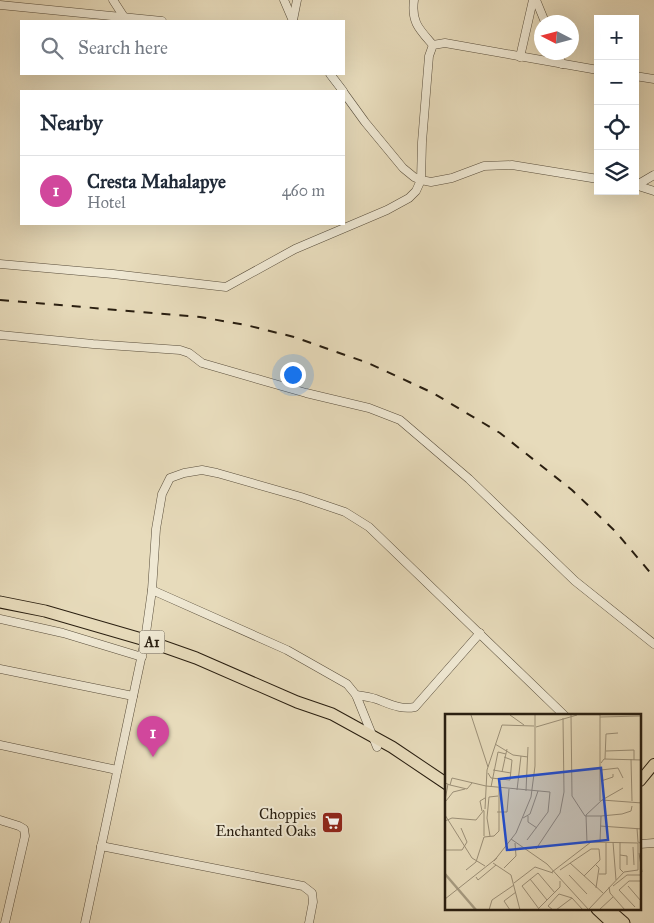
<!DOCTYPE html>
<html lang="en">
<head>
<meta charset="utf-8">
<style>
  :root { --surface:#fff; --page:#f2f2f3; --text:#1f2937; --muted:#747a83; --line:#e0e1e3; --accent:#7c3aed }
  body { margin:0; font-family:"IM FELL Great Primer",serif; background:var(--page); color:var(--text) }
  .controls { position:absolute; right:15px; top:15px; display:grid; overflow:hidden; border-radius:0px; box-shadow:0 5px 20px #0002 }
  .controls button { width:45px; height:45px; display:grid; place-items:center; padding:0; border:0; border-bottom:1px solid var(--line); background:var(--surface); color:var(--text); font:25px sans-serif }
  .compass { position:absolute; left:534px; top:15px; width:45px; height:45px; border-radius:50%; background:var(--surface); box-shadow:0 5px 20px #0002; rotate:276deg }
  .you { position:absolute; left:292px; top:374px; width:18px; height:18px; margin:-12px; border:4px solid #fff; border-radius:50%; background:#1a73e8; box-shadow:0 0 0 8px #1a73e833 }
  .badge { display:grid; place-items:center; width:32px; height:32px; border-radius:50%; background:var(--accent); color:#fff; font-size:16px; font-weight:700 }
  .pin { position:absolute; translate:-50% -41px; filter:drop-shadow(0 1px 2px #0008) }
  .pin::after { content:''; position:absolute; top:26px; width:18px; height:15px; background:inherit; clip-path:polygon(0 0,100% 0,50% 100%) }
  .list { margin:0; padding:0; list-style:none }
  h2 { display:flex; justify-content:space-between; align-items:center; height:65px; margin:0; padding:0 20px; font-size:21px }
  h2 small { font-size:16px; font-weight:400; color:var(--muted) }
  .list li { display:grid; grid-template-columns:32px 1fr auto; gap:15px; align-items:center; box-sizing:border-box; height:70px; padding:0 20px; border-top:1px solid var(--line) }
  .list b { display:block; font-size:19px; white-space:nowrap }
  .list p { margin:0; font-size:16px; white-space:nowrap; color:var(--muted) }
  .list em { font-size:16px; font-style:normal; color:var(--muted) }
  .icon { flex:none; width:28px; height:28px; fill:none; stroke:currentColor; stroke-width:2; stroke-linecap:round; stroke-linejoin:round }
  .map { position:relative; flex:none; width:654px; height:923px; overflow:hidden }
  .search { position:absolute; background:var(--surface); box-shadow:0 5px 20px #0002; left:20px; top:20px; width:325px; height:55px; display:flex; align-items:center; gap:12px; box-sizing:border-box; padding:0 18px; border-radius:0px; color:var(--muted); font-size:19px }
  .panel { position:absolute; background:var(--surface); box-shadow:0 5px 20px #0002; left:20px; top:90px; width:325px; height:135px; border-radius:0px }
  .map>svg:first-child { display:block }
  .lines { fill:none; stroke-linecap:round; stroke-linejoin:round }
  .minor-casing { stroke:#584d3b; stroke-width:9 }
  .major-casing { stroke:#291e10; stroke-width:12 }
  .highway-casing { stroke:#291e10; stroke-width:13 }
  .minor { stroke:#efe8d3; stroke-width:8 }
  .major { stroke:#e7dbbb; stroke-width:10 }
  .highway { stroke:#e7dbbb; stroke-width:11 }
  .rail { stroke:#291e10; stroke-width:2; stroke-dasharray:9 9; stroke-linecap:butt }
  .labels { text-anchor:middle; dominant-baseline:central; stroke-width:4; stroke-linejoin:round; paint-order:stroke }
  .shield { fill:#efe8d3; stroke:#645b4a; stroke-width:1 }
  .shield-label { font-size:14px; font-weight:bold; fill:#291e10 }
  .poi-label { font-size:15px; fill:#291e10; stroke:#efe8d3; text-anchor:end }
  .inset-river { fill:none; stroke:#a69b81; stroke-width:2.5 }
  .inset-road { fill:none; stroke:#9b8f77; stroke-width:1 }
  .view { fill:#1d4ed8; fill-opacity:0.15; stroke:#1d4ed8; stroke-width:2.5 }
  .inset-edge { fill:none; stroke:#291e10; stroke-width:2.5 }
</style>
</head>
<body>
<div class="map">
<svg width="654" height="923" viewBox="0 0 654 923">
  <rect width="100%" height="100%" fill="#e7dbbb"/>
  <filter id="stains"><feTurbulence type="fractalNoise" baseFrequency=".004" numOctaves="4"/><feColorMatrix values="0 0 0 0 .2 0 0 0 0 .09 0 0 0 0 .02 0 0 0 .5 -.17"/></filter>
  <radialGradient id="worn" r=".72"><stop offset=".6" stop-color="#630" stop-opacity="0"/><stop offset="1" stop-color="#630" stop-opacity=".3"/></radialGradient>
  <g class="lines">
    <defs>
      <g id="minor">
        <path d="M113,0L124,17"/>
        <path d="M284,0L293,21"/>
        <path d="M414,0C411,22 419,29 433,45"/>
        <path d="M536,0L545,22"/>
        <path d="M0,5L162,21"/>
        <path d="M293,20L297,0"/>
        <path d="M557,52L562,64"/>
        <path d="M520,57L533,0"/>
        <path d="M330,74L343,91"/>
        <path d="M635,76L654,79"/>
        <path d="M344,93L365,122L403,168L414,177L421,180L431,182L452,178L484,166L512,165L598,179"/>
        <path d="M635,185L654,191"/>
        <path d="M637,185L654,175"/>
        <path d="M0,264L113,274L226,287L295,249L387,210L409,198L416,191L421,180L422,142L429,56L433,45L445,43L598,70"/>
        <path d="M0,335L93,344L180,350L189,353L202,363L306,393L369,408L400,420L469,479L575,581L654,644"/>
        <path d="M152,590L287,650L347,684L356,695L377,747"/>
        <path d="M0,619L63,633L142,657"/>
        <path d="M0,669L133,696"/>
        <path d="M356,695C363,696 370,697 376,699C390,704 401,710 415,707L480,633"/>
        <path d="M0,745L117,770"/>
        <path d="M0,820L19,826L24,829L25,836L5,923"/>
        <path d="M640,844L654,843"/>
        <path d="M101,846L303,886L312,893L313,902L309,923"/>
        <path d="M85,923L145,640L152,590L156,529L162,494L170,478L184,473L202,470L217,473L301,497L345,512L369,527L565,716"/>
      </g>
      <path id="major" d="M640,781L654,764"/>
      <g id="highway">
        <path d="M0,602L45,611L145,640L196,658L297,702L332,714L392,747L447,784"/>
        <path d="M597,909L612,923"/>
        <path d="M608,909L624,923"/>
      </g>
    </defs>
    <use href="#minor" class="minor-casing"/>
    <use href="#major" class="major-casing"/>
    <use href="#highway" class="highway-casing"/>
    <use href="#minor" class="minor"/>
    <use href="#major" class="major"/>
    <use href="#highway" class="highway"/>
    <path class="rail" d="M0,300L200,317L246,325L294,337L368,363L433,393L500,433L572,490L615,531L654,577"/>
  </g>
  <defs>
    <symbol id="supermarket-square" viewBox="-11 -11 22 22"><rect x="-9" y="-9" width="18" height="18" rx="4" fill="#8f2418" stroke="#efe8d3"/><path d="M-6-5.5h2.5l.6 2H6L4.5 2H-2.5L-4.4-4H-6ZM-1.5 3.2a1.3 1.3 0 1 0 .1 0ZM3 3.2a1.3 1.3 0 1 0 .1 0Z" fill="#fff"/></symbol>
  </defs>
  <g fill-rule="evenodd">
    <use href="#supermarket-square" x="320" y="810" width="25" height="25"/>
  </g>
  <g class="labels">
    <rect class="shield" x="139.5" y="630.5" width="25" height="23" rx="4"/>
    <g class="shield-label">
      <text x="152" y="642">A1</text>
    </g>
    <g class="poi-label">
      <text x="316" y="814">Choppies<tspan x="316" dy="17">Enchanted Oaks</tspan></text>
    </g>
  </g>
  <g transform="translate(445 714)">
    <rect width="196" height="196" fill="#e7dbbb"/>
    <path class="inset-river" d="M0,160L31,196"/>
    <path class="inset-road" d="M26,1L43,53M65,1L79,11M126,1L127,82L140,102H156L155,128M155,1V87M155,3L197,2M91,13L132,1M50,30L68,41L83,43M161,37L189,36V46M160,45L161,20L173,19M186,45L187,87M156,49L159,45L197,46M48,56L66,59M156,56L173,54L178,64M57,58L62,35M43,59L46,64L65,66L67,46L59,43M156,67L168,63V60M0,69L5,71L7,64L41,72L105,78L103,98L82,126M5,71L22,75L27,69M46,73L53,38L61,40M72,76L76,42M81,77L83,33M0,86L3,70M157,86L197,89M1,87L8,78L20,75M40,95L42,56L57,11L89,12M37,97L35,87L40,84M39,97V122M52,98H62L64,75M0,101L27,144L40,152M83,102V108L92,114M156,102L177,100L186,97L187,92M78,104L85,100L93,77M0,107L7,104L31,106L39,96M155,112L197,115M16,114L22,128L17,136M192,114L193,128L197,130M45,122L42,104L44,83L53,82M66,125L102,150L144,196M168,128L171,166M175,128V155L178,158M142,129L141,101L157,86L178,74M188,133L189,151M91,135L115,99L119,78L118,4M0,136H17M194,139L197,158M175,141L182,142V151M49,147L71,119L86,83L90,52V1M48,149L66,161L75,196M125,149L158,179M150,150L154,154L151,174M59,154L71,142L70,129M21,156L31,148L39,123L49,122L54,117V74M115,156L146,135H154L155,146L139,162M107,158L146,128L193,129V156L179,158L144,195M154,160H161V129M124,161L142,180M31,163L33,166L51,151M85,165L102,186M69,169L90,153L108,159M168,172L182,161H197M183,172L196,187M164,173L165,179L180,196M0,185L52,144M190,193L174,176L184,167H197M94,194L115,173V167M94,195L77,172L93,159L110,179M44,196L47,186L69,171M65,196L59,187L71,178M108,196L103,192L114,180L127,184M111,196L127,184L138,196M154,196L168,183"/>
    <path class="view" d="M156,54L163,126L62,136L54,65Z"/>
    <rect width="196" height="196" class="inset-edge"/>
  </g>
  <rect width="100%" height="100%" filter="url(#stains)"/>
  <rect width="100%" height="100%" fill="url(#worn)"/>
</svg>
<div class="controls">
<button>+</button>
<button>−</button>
<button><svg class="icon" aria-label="locate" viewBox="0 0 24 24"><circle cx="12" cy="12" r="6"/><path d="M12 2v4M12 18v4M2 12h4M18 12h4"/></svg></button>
<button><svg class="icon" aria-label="layers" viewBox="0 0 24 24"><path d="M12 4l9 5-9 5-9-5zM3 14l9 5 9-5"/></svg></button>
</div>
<svg class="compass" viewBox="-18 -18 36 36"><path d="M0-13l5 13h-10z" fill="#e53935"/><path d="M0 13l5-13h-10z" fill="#747a83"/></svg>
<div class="you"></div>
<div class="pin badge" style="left:153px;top:757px;background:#d1479c">1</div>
<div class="search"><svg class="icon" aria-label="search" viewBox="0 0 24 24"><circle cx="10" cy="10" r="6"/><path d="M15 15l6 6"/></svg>Search here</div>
<section class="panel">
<h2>Nearby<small></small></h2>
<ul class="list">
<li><span class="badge" style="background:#d1479c">1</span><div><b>Cresta Mahalapye</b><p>Hotel</p></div><em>460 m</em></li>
</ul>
</section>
</div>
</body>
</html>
